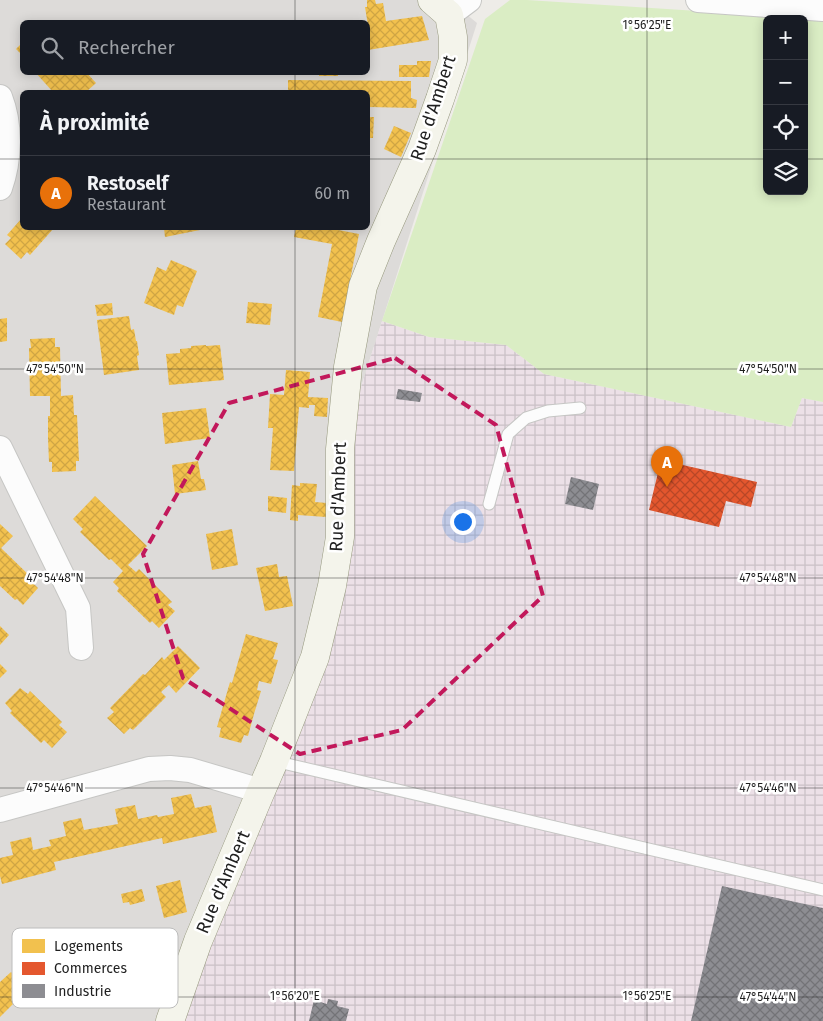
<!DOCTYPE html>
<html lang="fr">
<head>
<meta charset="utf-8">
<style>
  :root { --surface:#171b24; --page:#20242c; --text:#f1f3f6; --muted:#9ea1a6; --line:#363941; --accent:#8c9099 }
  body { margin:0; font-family:"Fira Sans",sans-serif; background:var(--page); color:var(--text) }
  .controls { position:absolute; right:15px; top:15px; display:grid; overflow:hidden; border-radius:8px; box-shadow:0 2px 12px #0003 }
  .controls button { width:45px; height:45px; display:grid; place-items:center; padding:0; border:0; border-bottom:1px solid var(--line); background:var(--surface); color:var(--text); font:25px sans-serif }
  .you { position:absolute; left:462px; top:521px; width:18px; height:18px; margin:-12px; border:4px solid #fff; border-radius:50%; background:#1a73e8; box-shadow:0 0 0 8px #1a73e833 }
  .badge { display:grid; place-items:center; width:32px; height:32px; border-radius:50%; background:var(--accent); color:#fff; font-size:16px; font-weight:700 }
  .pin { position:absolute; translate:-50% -41px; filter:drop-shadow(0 1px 2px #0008) }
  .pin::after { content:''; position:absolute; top:26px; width:18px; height:15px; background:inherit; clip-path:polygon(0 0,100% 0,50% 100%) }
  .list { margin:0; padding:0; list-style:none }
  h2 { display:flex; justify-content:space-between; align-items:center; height:65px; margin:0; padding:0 20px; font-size:21px }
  h2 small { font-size:16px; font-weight:400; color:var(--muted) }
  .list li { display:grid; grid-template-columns:32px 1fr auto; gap:15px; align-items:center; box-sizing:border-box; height:75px; padding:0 20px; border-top:1px solid var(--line) }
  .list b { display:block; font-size:19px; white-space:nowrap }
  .list p { margin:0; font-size:16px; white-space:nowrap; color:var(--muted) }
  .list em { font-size:16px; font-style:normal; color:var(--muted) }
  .icon { flex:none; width:28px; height:28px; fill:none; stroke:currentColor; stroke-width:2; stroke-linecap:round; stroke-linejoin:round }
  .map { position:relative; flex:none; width:823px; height:1021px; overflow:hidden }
  .search { position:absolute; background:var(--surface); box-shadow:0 2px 12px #0003; left:20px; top:20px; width:350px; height:55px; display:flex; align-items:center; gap:12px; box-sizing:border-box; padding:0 18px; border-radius:8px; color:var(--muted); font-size:19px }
  .panel { position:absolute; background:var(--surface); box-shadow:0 2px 12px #0003; left:20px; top:90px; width:350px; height:140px; border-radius:8px }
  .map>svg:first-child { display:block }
  .residential { fill:#dddbd9; fill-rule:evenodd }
  .industrial { fill:url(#industrial-grid) }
  .grass { fill:#daedc4; fill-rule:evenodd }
  .homes { fill:url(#homes-cross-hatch) }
  .shops { fill:url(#shops-cross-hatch) }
  .industry { fill:url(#industry-cross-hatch) }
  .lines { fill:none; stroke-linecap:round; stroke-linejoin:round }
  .lane-casing { stroke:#c6c6c4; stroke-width:13 }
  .street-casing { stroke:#c6c6c4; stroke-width:26 }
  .secondary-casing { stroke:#96987e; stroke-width:29 }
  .lane { stroke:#fcfcfc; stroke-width:11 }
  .street { stroke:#fcfcfc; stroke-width:24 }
  .secondary { stroke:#f4f4eb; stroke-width:28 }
  .marked { fill:none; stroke:#c2185b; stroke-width:4; stroke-dasharray:10 6; stroke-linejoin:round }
  .ticks { fill:none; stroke:#1f1f1f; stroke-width:1; stroke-opacity:0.45 }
  .labels { text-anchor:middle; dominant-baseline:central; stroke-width:5; stroke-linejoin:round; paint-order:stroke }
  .street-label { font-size:18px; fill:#1f1f1f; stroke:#fff }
  .key { fill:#fff; stroke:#bcbcbc; stroke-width:1 }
  .key-label { font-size:14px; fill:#1f1f1f }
  .ticks-label { font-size:12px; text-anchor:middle; fill:#1f1f1f; stroke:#fff; stroke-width:5; stroke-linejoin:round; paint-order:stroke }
</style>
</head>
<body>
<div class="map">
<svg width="823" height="1021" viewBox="0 0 823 1021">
  <defs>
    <pattern id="industrial-grid" width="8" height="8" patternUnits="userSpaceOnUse" patternTransform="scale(1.25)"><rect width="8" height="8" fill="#ece0e7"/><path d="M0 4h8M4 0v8" fill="none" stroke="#cac0c6"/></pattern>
    <pattern id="homes-cross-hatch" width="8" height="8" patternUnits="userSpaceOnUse" patternTransform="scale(1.25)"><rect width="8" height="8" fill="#f2c14e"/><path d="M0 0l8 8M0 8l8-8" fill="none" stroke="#cfa544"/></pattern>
    <pattern id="shops-cross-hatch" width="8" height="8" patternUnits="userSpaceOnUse" patternTransform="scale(1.25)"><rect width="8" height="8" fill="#e4572e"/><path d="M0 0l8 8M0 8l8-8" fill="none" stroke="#b84727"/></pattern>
    <pattern id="industry-cross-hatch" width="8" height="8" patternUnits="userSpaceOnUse" patternTransform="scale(1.25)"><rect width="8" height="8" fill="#8d8d92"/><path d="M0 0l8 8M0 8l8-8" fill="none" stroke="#737377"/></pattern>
  </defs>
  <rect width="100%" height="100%" fill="#eeece8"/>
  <path class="residential" d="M0,0H449L477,23L355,406L345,563L329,660L208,947L184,1021H0ZM22,22H368V72H22ZM22,92H368V228H22Z"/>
  <path class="industrial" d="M382,321L429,337L506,345L544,374L791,427L802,398L823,402V1021H184L208,947L329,660L345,563L355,406Z"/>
  <path class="grass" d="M510,0H527L823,19V402L802,398L791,427L544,374L506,345L429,337L382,321L485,19ZM767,19H804V191H767Z"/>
  <g class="homes">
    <path d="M367,0H375L376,4L383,3L386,21L422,16L429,40L368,50V39L370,38L365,7H367Z"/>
    <path d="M22,43V55L16,49Z"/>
    <path d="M417,61H431L429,77H399V65H417Z"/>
    <path d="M35,72H86L96,83L86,92H53Z"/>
    <rect x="319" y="72" width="19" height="4"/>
    <path d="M288,80L411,81V98L417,100L416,108L368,107V92H288Z"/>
    <path d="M368,117H374L373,138H368Z"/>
    <path d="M394,126L411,133L401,157L384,149Z"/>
    <path d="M22,218V228H54L30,255L27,252L21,259L5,244L11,238L7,235Z"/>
    <path d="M164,228H210L165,237Z"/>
    <path d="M296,228H328L359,234L342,322L318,317L332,244L294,237Z"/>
    <path d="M171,260L197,271L183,307L177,305L174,315L144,303L157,267L166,271Z"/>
    <path d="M248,302L272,304L270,325L246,323Z"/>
    <path d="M112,303L113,315L97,316L95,305Z"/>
    <path d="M129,316L131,330L134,329L136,341H137L139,355L137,356L139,370L104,375L97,320Z"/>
    <path d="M7,318V341L0,342V319Z"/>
    <path d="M55,338V347H60L61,396L73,395L74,415H77L79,461H76V471L52,472V462H49L48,438V416H50V396H30L29,348H31L30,339Z"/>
    <path d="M206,345V346L220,345L224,380L169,385L166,354L180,353V349L191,348V346Z"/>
    <path d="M286,370L310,372L308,397L328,398L327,417L314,416L315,405H309V408L299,407L294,471L270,470L273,428H268L270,394L284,395Z"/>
    <path d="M206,408L210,438L165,444L162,413Z"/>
    <path d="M198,461L201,479H204L206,490L175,494L172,465Z"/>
    <path d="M300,483L317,484L315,502L327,503L326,517L298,515V521L290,520L292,485L300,486Z"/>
    <path d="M95,496L147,546L128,565L136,572L139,569L172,602L168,605L175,611L159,628L152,621L150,623L117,591L119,588L113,582L123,571L111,559L109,560L80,532L83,529L73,519Z"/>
    <path d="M268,496L287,498L286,513L268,511Z"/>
    <path d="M0,524L13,536L1,548L34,580L32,582L38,588L23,605L17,599L15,600L0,586Z"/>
    <path d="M232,529L238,565L212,570L206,534Z"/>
    <path d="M277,564L279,577L287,576L293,606L265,611L256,568Z"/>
    <path d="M0,626L9,635L0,645Z"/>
    <path d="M246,634L278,643L273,659L278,660L271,684L259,681L257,690L261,691L254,714L248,736L244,735L241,743L219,737L221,728L217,727L230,682L232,683Z"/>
    <path d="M178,646L200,668L176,693L169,685L161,692L166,697L133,730L130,728L124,734L107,718L114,712L110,708L143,674L145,675L162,657L164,660Z"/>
    <path d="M0,664L7,671L0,678Z"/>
    <path d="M20,688L28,694L30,691L62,722L59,725L67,732L52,748L44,740L41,743L10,713L12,711L5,703Z"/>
    <path d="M191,794L195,808L211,805L217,832L163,844L162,838L54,862L56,870L2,884L0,876V858L13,855L10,842L31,837L33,850L51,846L49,840L66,836L63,822L81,818L84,830L118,824L115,809L135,805L138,819L157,815L158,817L174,814L171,798Z"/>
    <path d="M180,880L187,912L164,918L156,886Z"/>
    <path d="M142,889L145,901L130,905L129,902L123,903L121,894Z"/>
    <path d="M43,935L67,959L47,979L45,978L24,999L21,996L0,1017V982L11,972L14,975L29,960L23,955Z"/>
  </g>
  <path class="shops" d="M661,460L757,482L751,507L726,501L719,527L649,510Z"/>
  <g class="industry">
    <path d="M398,389L422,393L420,402L396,399Z"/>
    <path d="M571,477L599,484L593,510L565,504Z"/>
    <path d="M722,886L823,908V1021H691Z"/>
    <path d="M328,999L338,1001L337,1006L349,1009L346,1021H309L314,1000L327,1004Z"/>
  </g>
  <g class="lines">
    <defs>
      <g id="lane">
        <path d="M489,504L508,434L526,418L548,411L580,408"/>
        <path d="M274,761L823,890"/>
      </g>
      <g id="street">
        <path d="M698,0L823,9"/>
        <path d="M449,15L469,0"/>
        <path d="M0,97C11,125 10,160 0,188"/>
        <path d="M0,448L78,608L81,648"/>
        <path d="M0,810L149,769L170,768L190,770L261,791"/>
      </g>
      <path id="secondary" d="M170,1021L198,941L261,791L274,761L315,657L332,586L340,537V449L348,367L363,286L381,241L422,149L440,99L453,60V37L449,15L432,0"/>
    </defs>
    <use href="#lane" class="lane-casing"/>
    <use href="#street" class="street-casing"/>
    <use href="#secondary" class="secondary-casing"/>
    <use href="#lane" class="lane"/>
    <use href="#street" class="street"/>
    <use href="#secondary" class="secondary"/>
  </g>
  <path class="marked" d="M395,358L496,425L543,596L402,730L300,754L183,678L143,554L229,403Z"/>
  <path class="ticks" d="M295,0V22M647,0V1021M295,72V92M0,159H22M368,159H767M804,159H823M295,228V1021M0,369H823M0,578H823M0,788H823M0,997H823"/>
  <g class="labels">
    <g class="street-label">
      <text transform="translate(433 108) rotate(-72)">Rue d'Ambert</text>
      <text transform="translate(338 497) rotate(-88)">Rue d'Ambert</text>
      <text transform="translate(223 882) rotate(-67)">Rue d'Ambert</text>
    </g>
  </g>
  <rect x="12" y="928" width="166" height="80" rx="8" class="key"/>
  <rect x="22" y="939" width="23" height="14" fill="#f2c14e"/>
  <rect x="22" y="962" width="23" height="13" fill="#e4572e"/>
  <rect x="22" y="984" width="23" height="14" fill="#8d8d92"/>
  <g class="key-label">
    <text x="54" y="951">Logements</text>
    <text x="54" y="973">Commerces</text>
    <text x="54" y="996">Industrie</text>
  </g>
  <g class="ticks-label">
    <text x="647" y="29">1°56'25"E</text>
    <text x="55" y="373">47°54'50"N</text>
    <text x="768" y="373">47°54'50"N</text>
    <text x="55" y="582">47°54'48"N</text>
    <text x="768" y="582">47°54'48"N</text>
    <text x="55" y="792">47°54'46"N</text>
    <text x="768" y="792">47°54'46"N</text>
    <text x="295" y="1000">1°56'20"E</text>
    <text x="647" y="1000">1°56'25"E</text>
    <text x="768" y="1001">47°54'44"N</text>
  </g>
</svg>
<div class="controls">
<button>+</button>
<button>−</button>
<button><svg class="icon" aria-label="locate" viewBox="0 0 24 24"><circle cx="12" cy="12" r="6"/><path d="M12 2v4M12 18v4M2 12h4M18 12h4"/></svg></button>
<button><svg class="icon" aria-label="layers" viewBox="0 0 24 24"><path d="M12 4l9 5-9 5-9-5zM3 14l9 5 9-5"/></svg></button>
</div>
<div class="you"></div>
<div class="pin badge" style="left:667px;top:487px;background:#e8710a">A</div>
<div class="search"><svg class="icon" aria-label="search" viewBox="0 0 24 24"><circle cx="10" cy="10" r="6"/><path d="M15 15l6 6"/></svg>Rechercher</div>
<section class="panel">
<h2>À proximité<small></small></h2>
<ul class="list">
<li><span class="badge" style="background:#e8710a">A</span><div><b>Restoself</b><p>Restaurant</p></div><em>60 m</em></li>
</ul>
</section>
</div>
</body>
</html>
